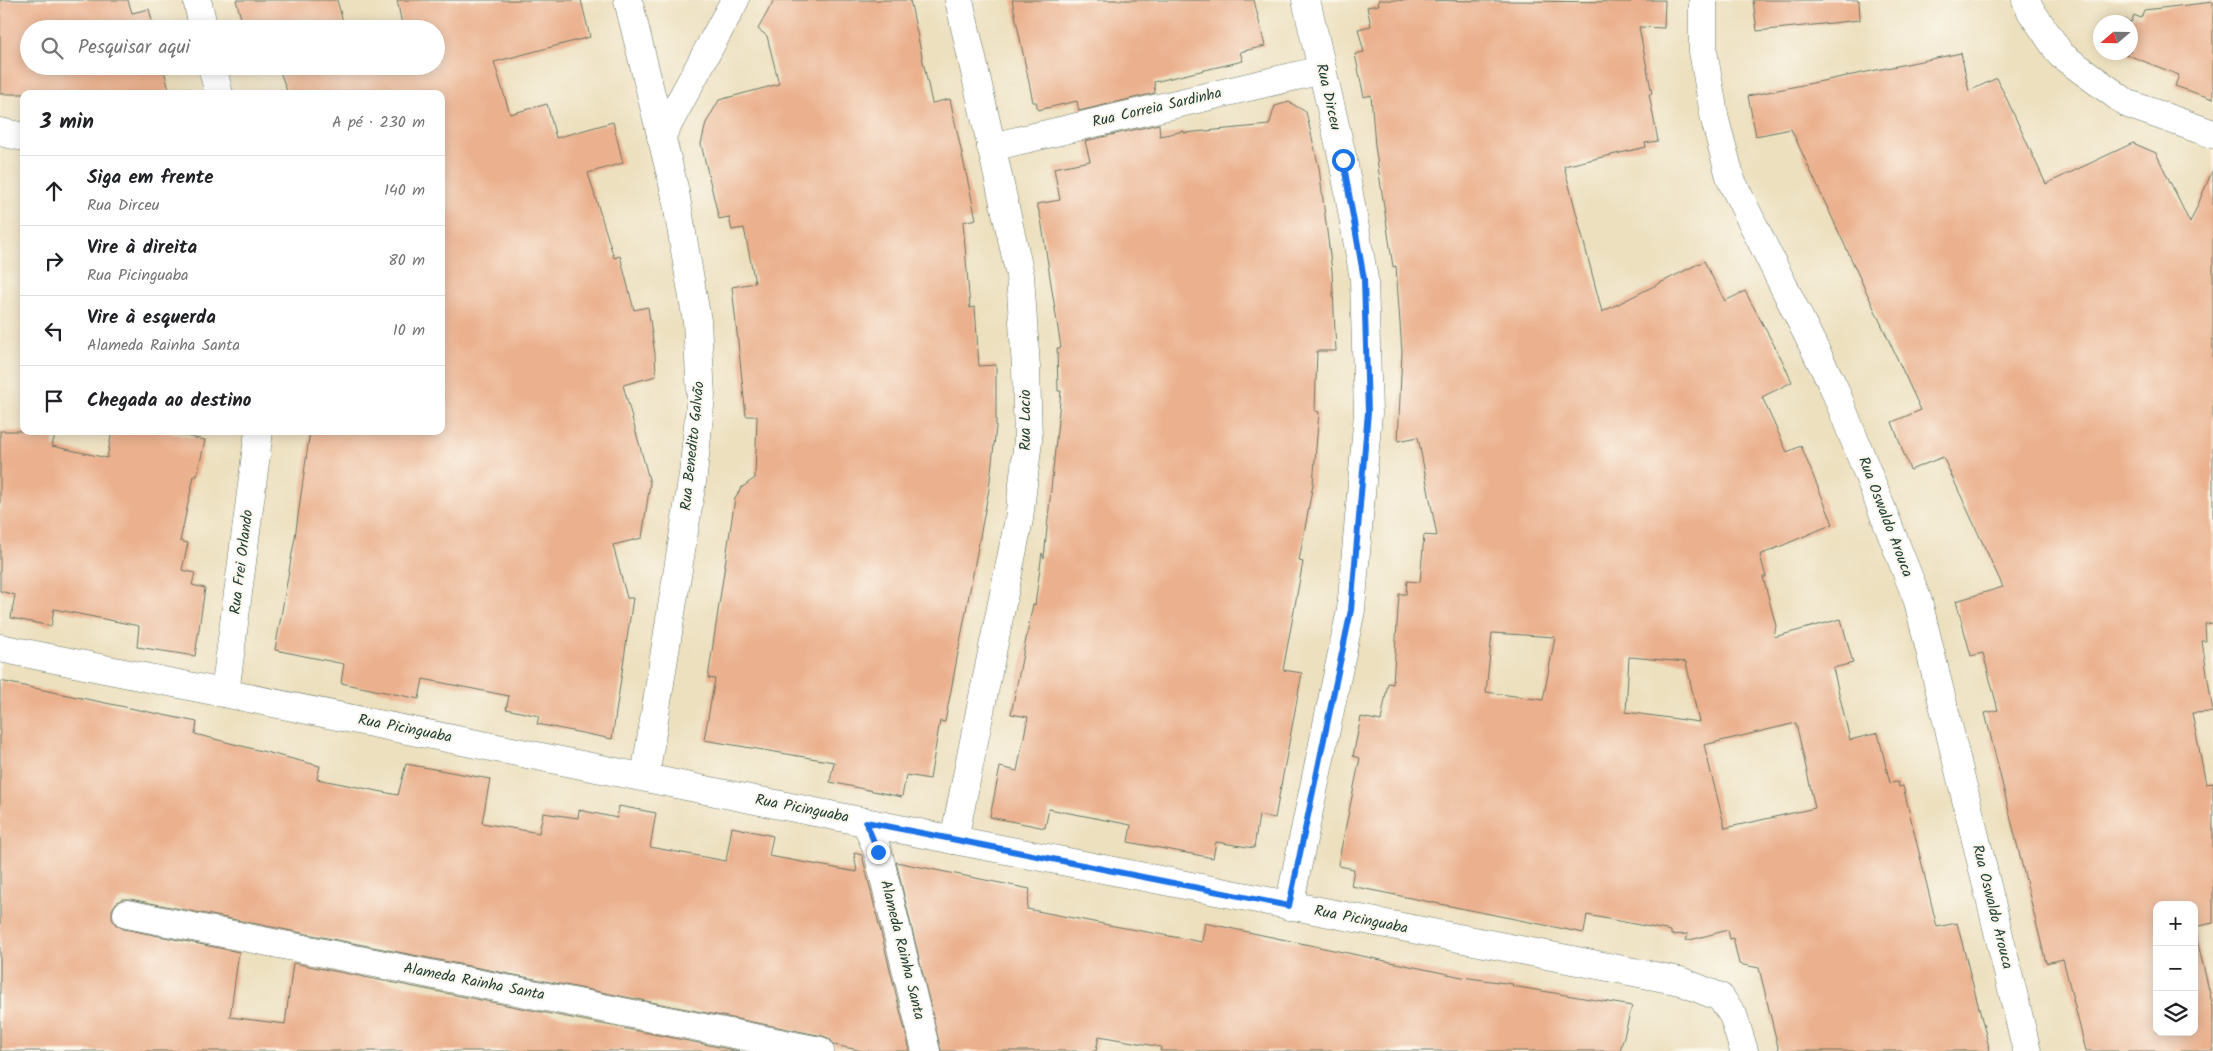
<!DOCTYPE html>
<html lang="pt">
<head>
<meta charset="utf-8">
<style>
  :root { --surface:#fff; --page:#f6f6f6; --text:#202124; --muted:#757577; --line:#e0e0e0 }
  body { margin:0; font-family:Kalam,sans-serif; background:var(--page); color:var(--text) }
  .controls { position:absolute; right:15px; bottom:15px; display:grid; overflow:hidden; border-radius:10px; box-shadow:0 2px 12px #0003 }
  .controls button { width:45px; height:45px; display:grid; place-items:center; padding:0; border:0; border-bottom:1px solid var(--line); background:var(--surface); color:var(--text); font:25px sans-serif }
  .compass { position:absolute; left:2093px; top:15px; width:45px; height:45px; border-radius:50%; background:var(--surface); box-shadow:0 2px 12px #0003; rotate:250deg }
  .stop { position:absolute; width:15px; height:15px; margin:-11px; border:4px solid #1a73e8; border-radius:50%; background:#fff }
  .stop.end { background:#1a73e8; border-color:#fff; box-shadow:0 1px 5px #0008 }
  .list { margin:0; padding:0; list-style:none }
  h2 { display:flex; justify-content:space-between; align-items:center; height:65px; margin:0; padding:0 20px; font-size:21px }
  h2 small { font-size:16px; font-weight:400; color:var(--muted) }
  .list li { display:grid; grid-template-columns:32px 1fr auto; gap:15px; align-items:center; box-sizing:border-box; height:70px; padding:0 20px; border-top:1px solid var(--line) }
  .list b { display:block; font-size:19px; white-space:nowrap }
  .list p { margin:0; font-size:16px; white-space:nowrap; color:var(--muted) }
  .list em { font-size:16px; font-style:normal; color:var(--muted) }
  .icon { flex:none; width:28px; height:28px; fill:none; stroke:currentColor; stroke-width:2; stroke-linecap:round; stroke-linejoin:round }
  .map { position:relative; flex:none; width:2213px; height:1051px; overflow:hidden }
  .search { position:absolute; background:var(--surface); box-shadow:0 2px 12px #0003; left:20px; top:20px; width:425px; height:55px; display:flex; align-items:center; gap:12px; box-sizing:border-box; padding:0 18px; border-radius:28px; color:var(--muted); font-size:19px }
  .panel { position:absolute; background:var(--surface); box-shadow:0 2px 12px #0003; left:20px; top:90px; width:425px; height:345px; border-radius:10px }
  .map>svg:first-child { display:block }
  .building { fill:#ebb18e; fill-rule:evenodd }
  .lines { fill:none; stroke-linecap:round; stroke-linejoin:round }
  .minor-casing { stroke:#677665; stroke-width:29 }
  .minor { stroke:#fff; stroke-width:28 }
  .route { stroke:#1a73e8; stroke-width:6 }
  .labels { text-anchor:middle; dominant-baseline:central; stroke-width:4; stroke-linejoin:round; paint-order:stroke }
  .street-label { font-size:15px; fill:#1f3d34; stroke:#fbf7ec }
</style>
</head>
<body>
<div class="map">
<svg width="2213" height="1051" viewBox="0 0 2213 1051">
  <rect width="100%" height="100%" fill="#fbf7ec"/>
  <filter id="ink" filterUnits="userSpaceOnUse"><feTurbulence type="fractalNoise" baseFrequency=".02" numOctaves="2"/><feDisplacementMap in="SourceGraphic" scale="10" xChannelSelector="R" yChannelSelector="G"/><feConvolveMatrix kernelMatrix="1 2 1 2 8 2 1 2 1" color-interpolation-filters="sRGB"/></filter>
  <filter id="wash" filterUnits="userSpaceOnUse"><feTurbulence type="fractalNoise" baseFrequency=".0096" numOctaves="4" result="noise"/><feDisplacementMap in="SourceGraphic" scale="20" xChannelSelector="R" yChannelSelector="G"/><feGaussianBlur stdDeviation="1.12" result="paint"/><feColorMatrix in="noise" values="0 0 0 0 0 0 0 0 0 0 0 0 0 0 0 0 0 1.4 0 .05"/><feComposite in="paint" operator="in"/></filter>
  <g filter="url(#wash)">
    <rect width="100%" height="100%" fill="#ede0bf"/>
    <g id="blocks">
      <g class="building">
        <path d="M0,0H128L132,13L149,9L154,29H29V66H163L169,90L157,94H0Z"/>
        <path d="M236,0H337L345,29H244Z"/>
        <path d="M397,0H581L590,37L494,62L510,114L547,104L556,138L613,122L623,163L588,173L614,258L620,256L634,310L648,307L655,354L656,376L623,385L650,483L642,538L613,545L627,598H633L612,739L537,724L539,716L506,709L509,696L423,679L419,699L341,683L344,664L275,650L295,537L310,431H441V94H288L278,66H436V29H403Z"/>
        <path d="M774,0H910L932,103L950,99L976,219L963,222L970,308L975,307L979,366L996,365V427L989,489L945,722L940,721L930,779L906,775L902,797L830,782L834,762L704,740L715,679L708,678L735,498L741,488L755,478L757,416H746L732,287L755,283L744,228L732,230L729,217L719,219L701,144L706,123L719,100L779,84L767,36L758,29Z"/>
        <path d="M1012,0H1254L1265,46L1240,52L1243,61L1154,82L1155,93L1079,111L1077,101L1038,110L1036,102H1033Z"/>
        <path d="M1378,0L1631,2V0H1665L1664,28L1639,27L1652,94H1649L1658,141L1645,143L1646,147L1564,166L1602,312L1704,261L1725,301L1745,291L1781,358L1792,382L1762,397L1787,452L1801,446L1833,524L1760,555L1766,577H1763L1776,626L1774,637L1841,619L1853,663L1833,668L1850,740L1878,733L1890,783L1898,782L1899,787L1903,786L1937,927L1957,923L1990,1051H1779L1759,968L1739,964L1733,938L1730,939L1728,930L1686,941L1688,934L1671,935V931L1587,915L1584,933L1351,886L1354,869L1339,866L1338,864L1360,758L1353,756L1361,717L1381,721L1388,683L1393,684L1399,594H1406L1407,581L1420,582L1424,535L1437,536L1418,437L1398,441L1402,352L1396,266L1393,267L1375,146L1371,95L1364,97L1355,54L1364,52L1358,29L1371,26L1367,7L1379,5ZM1492,633L1555,637L1543,700L1486,692ZM1629,657L1686,662L1699,722L1626,712ZM1796,723L1815,808L1725,828L1704,745Z"/>
        <path d="M1753,0H1859L1860,20L1757,31Z"/>
        <path d="M2213,2V99L2175,86L2179,75L2120,52H2130V22H2121L2122,19L2131,22L2134,15L2141,18L2144,10Z"/>
        <path d="M1961,53L1969,91L1997,78L2046,184L2133,143L2156,153L2190,223L2213,169V623L2205,624L2206,641H2202L2213,712L2192,713L2206,784L2213,783V923L2194,927L2213,1007V1051H2086L2063,959L2046,963L1985,713L1998,710L1983,653L1971,656L1956,601L2003,587L1943,457L1910,470L1892,422L1921,410L1791,129L1756,136L1748,96ZM2157,905H2194V1032H2157Z"/>
        <path d="M1289,102L1306,112L1319,168L1332,271L1336,351H1317L1315,411L1319,412L1313,484L1299,561L1303,562L1283,670L1302,673L1275,818L1259,815L1254,848L1216,842L1213,858L1128,842L1131,825L1049,809L1045,828L990,817L1000,767L1017,771L1028,717L1011,714L1033,604L1035,605L1042,553L1044,558L1061,391H1058L1057,348H1061L1041,219L1037,204L1060,200L1054,168L1090,161L1085,141L1159,124L1160,136L1184,131V133L1269,125L1275,106Z"/>
        <path d="M0,431H56L52,446L107,458L112,431H160L205,440L197,476H194L180,541L188,543L182,570L195,573L192,585L205,588L195,656L137,647L139,626L54,609L51,626L11,618L15,595L0,591Z"/>
        <path d="M0,681L197,722L195,734L320,766L317,779L398,795L406,764L490,779L482,823L539,833L543,813L578,818L579,810L617,818L619,806L656,813L650,847L726,861L732,827L773,836L769,856L857,872L854,853L862,855L910,1051H863L834,1045L830,1039L823,1036L130,899H122L116,903L112,910V919L116,925L124,929L239,952L230,1017L285,1024L293,963L739,1051H0Z"/>
        <path d="M896,862L1030,889L1027,909L1114,926L1202,942L1205,923L1462,977L1513,984L1512,986L1632,1006L1620,1051H1160L1161,1047L1099,1036L1096,1051H941Z"/>
      </g>
    </g>
  </g>
  <g filter="url(#ink)">
    <use href="#blocks" fill-opacity="0" stroke="#677665" stroke-width="1"/>
    <g class="lines">
      <defs>
        <g id="minor">
          <path d="M197,0L204,29"/>
          <path d="M628,0L675,192L697,321L701,396L693,475L645,777"/>
          <path d="M1703,0V51L1715,120L1731,180L1834,388L1918,601L2027,1051"/>
          <path d="M2026,0L2031,11L2061,55L2128,104L2213,134"/>
          <path d="M212,66L219,94"/>
          <path d="M0,132L24,137"/>
          <path d="M661,137L735,0"/>
          <path d="M991,147L1322,70"/>
          <path d="M0,648L954,840L1680,981L1720,997L1733,1015L1744,1051"/>
          <path d="M225,693L259,431"/>
          <path d="M866,822L878,852L926,1051"/>
          <path d="M954,840L1019,519L1028,440L1026,368L1020,275L959,0"/>
          <path d="M1289,906L1351,610L1368,413L1364,279L1343,160L1306,0"/>
          <path d="M127,914L820,1051"/>
        </g>
      </defs>
      <use href="#minor" class="minor-casing"/>
      <use href="#minor" class="minor"/>
    </g>
  </g>
  <g class="lines" filter="url(#ink)">
    <path class="route" d="M878,852L866,822L1289,906L1351,610L1368,412L1364,279L1343,160"/>
  </g>
  <g class="labels">
    <g class="street-label">
      <text transform="translate(1328 97) rotate(77)">Rua Dirceu</text>
      <text transform="translate(1157 108) rotate(-13)">Rua Correia Sardinha</text>
      <text transform="translate(1026 420) rotate(-90)">Rua Lacio</text>
      <text transform="translate(693 446) rotate(-84)">Rua Benedito Galvão</text>
      <text transform="translate(1885 517) rotate(69)">Rua Oswaldo Arouca</text>
      <text transform="translate(242 562) rotate(-83)">Rua Frei Orlando</text>
      <text transform="translate(405 729) rotate(11)">Rua Picinguaba</text>
      <text transform="translate(802 809) rotate(11)">Rua Picinguaba</text>
      <text transform="translate(1992 907) rotate(76)">Rua Oswaldo Arouca</text>
      <text transform="translate(1361 920) rotate(11)">Rua Picinguaba</text>
      <text transform="translate(902 950) rotate(76)">Alameda Rainha Santa</text>
      <text transform="translate(474 982) rotate(11)">Alameda Rainha Santa</text>
    </g>
  </g>
</svg>
<div class="controls">
<button>+</button>
<button>−</button>
<button><svg class="icon" aria-label="layers" viewBox="0 0 24 24"><path d="M12 4l9 5-9 5-9-5zM3 14l9 5 9-5"/></svg></button>
</div>
<svg class="compass" viewBox="-18 -18 36 36"><path d="M0-13l5 13h-10z" fill="#e53935"/><path d="M0 13l5-13h-10z" fill="#757577"/></svg>
<div class="stop" style="left:1343px;top:160px"></div>
<div class="stop end" style="left:878px;top:852px"></div>
<div class="search"><svg class="icon" aria-label="search" viewBox="0 0 24 24"><circle cx="10" cy="10" r="6"/><path d="M15 15l6 6"/></svg>Pesquisar aqui</div>
<section class="panel">
<h2>3 min<small>A pé · 230 m</small></h2>
<ul class="list">
<li><svg class="icon" aria-label="ahead" viewBox="0 0 24 24"><path d="M12 20V5M6 11l6-6 6 6"/></svg><div><b>Siga em frente</b><p>Rua Dirceu</p></div><em>140 m</em></li>
<li><svg class="icon" aria-label="right" viewBox="0 0 24 24"><path d="M7 20v-9h11M14 6l5 5-5 5"/></svg><div><b>Vire à direita</b><p>Rua Picinguaba</p></div><em>80 m</em></li>
<li><svg class="icon" aria-label="left" viewBox="0 0 24 24"><path d="M17 20v-9H6M10 6l-5 5 5 5"/></svg><div><b>Vire à esquerda</b><p>Alameda Rainha Santa</p></div><em>10 m</em></li>
<li><svg class="icon" aria-label="arrive" viewBox="0 0 24 24"><path d="M6 21V4h12l-3 4 3 4H6"/></svg><div><b>Chegada ao destino</b></div></li>
</ul>
</section>
</div>
</body>
</html>
